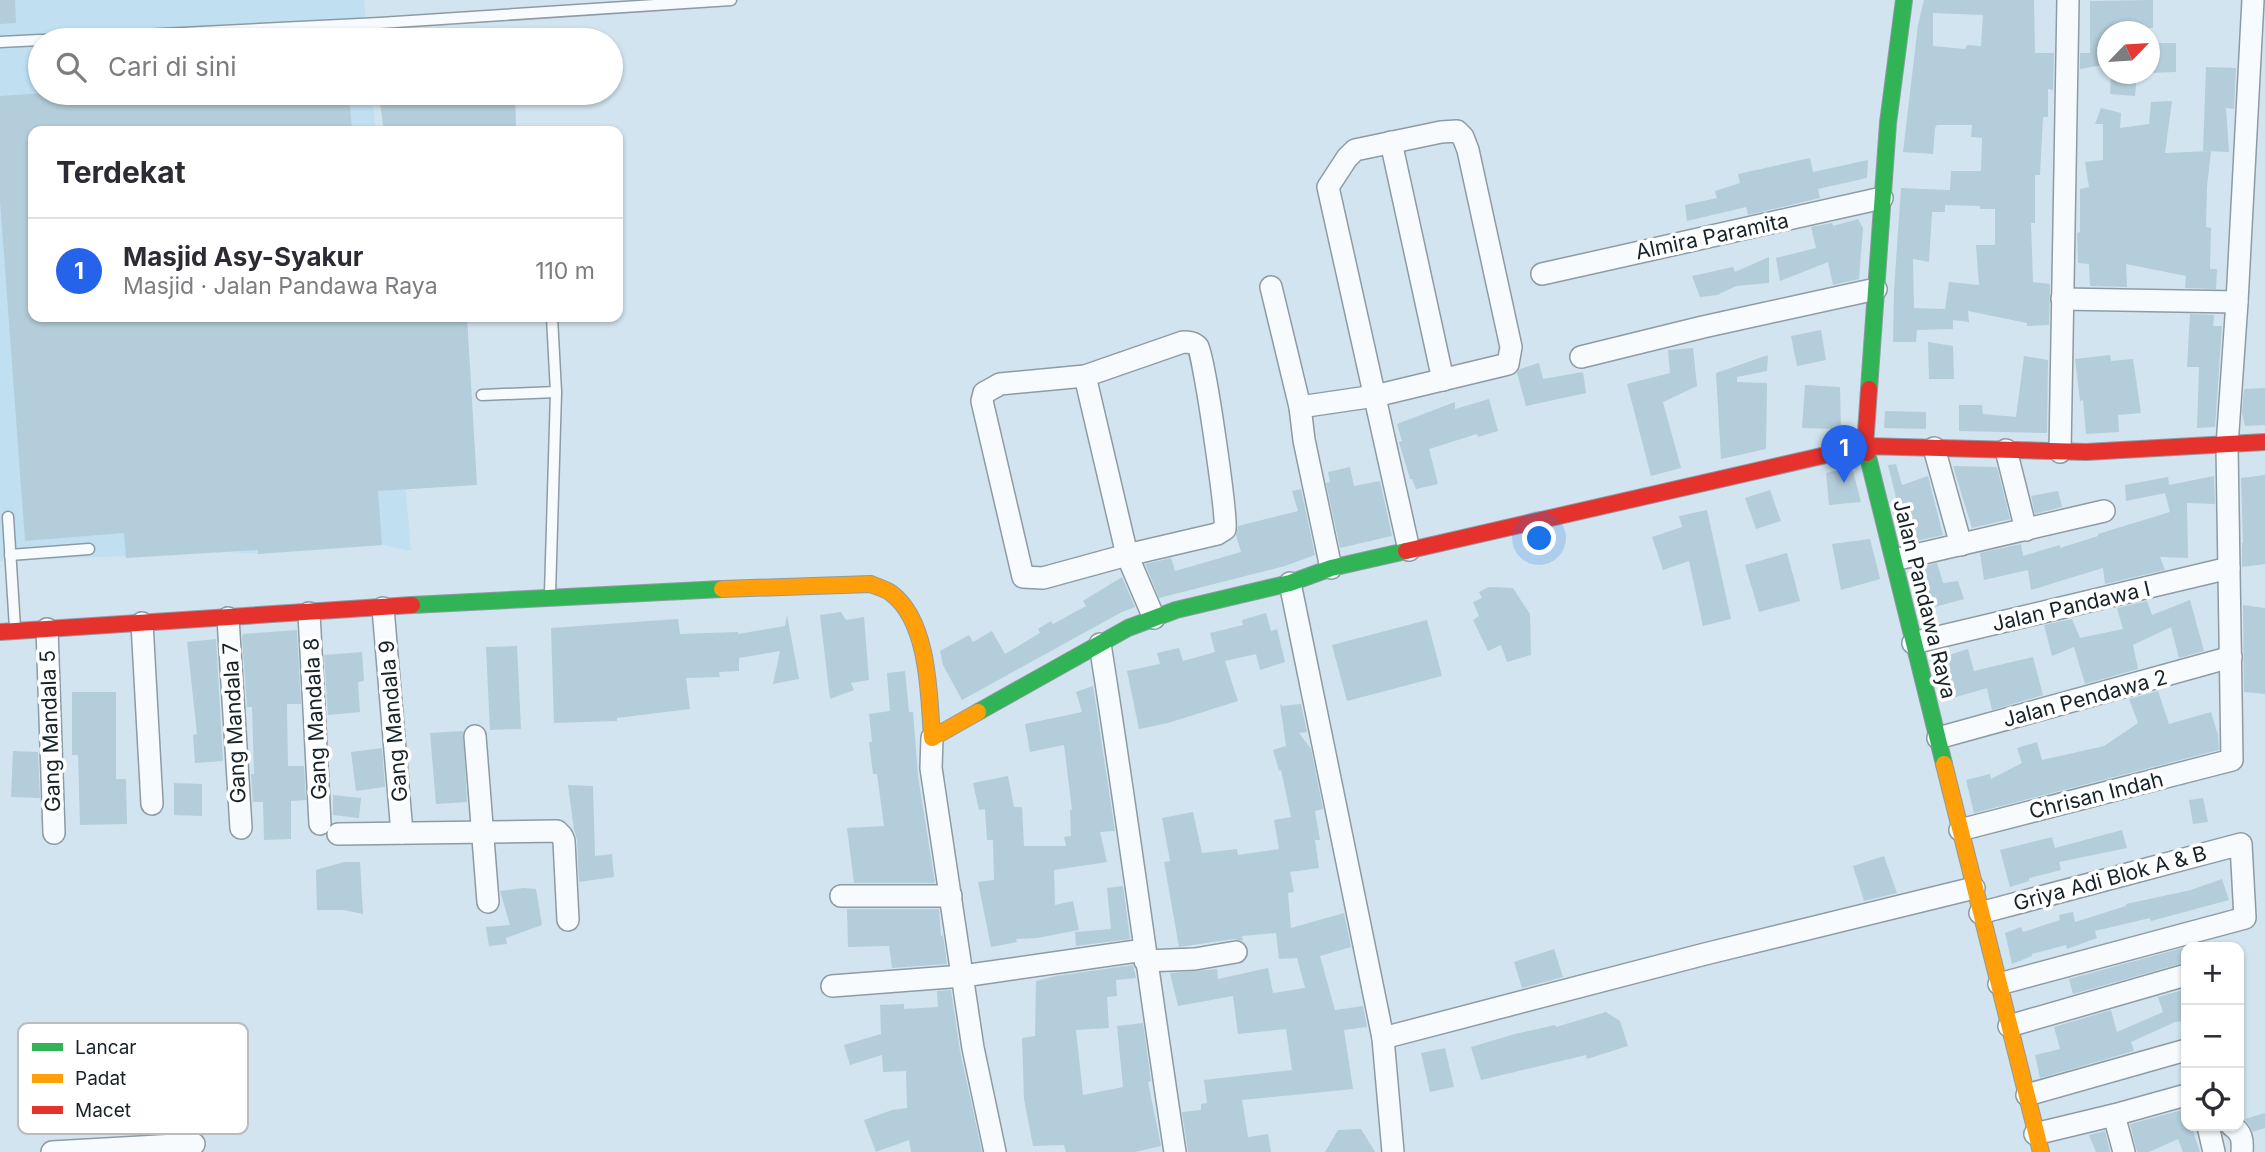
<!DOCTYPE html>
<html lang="id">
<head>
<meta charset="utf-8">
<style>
  :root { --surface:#fff; --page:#f2f2f3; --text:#2b2b33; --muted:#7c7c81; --line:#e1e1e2; --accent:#2563eb }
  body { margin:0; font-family:Inter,sans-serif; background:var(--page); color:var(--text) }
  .controls { position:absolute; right:21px; bottom:21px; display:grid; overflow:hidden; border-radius:14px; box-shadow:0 2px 5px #0004 }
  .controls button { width:63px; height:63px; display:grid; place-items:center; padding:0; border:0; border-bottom:2px solid var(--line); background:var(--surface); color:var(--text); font:35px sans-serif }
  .compass { position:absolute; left:2097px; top:21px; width:63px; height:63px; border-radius:50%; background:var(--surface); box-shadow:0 2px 5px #0004; rotate:65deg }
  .you { position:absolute; left:1540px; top:539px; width:24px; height:24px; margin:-18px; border:5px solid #fff; border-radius:50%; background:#1a73e8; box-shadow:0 0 0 10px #1a73e833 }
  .badge { display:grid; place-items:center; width:46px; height:46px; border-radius:50%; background:var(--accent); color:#fff; font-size:23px; font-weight:700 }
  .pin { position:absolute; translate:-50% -58px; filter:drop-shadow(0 2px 4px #0008) }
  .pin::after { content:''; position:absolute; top:37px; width:24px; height:21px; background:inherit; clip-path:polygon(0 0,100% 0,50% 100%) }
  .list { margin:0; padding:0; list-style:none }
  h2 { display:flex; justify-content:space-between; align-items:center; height:91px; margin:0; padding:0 28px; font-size:30px }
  h2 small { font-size:23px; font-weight:400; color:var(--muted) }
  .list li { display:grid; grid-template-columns:46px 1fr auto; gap:21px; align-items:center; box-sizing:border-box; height:105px; padding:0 28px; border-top:2px solid var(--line) }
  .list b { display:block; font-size:26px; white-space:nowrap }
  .list p { margin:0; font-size:23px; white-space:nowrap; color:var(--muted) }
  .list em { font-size:23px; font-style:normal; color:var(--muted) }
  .icon { flex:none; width:38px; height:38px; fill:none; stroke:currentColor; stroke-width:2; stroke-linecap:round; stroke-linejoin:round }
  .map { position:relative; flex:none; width:2265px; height:1152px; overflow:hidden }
  .search { position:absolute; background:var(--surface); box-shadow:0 2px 5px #0004; left:28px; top:28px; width:595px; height:77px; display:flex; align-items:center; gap:18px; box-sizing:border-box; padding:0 24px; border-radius:38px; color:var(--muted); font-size:26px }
  .panel { position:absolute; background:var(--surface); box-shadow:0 2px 5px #0004; left:28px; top:126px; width:595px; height:196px; border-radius:14px }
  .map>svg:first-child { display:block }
  .built { fill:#c0e0f2 }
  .building { fill:#b4cdda; fill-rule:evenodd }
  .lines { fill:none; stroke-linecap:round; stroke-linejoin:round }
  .lane-casing { stroke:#8d9ba4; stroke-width:13 }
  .street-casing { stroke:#8d9ba4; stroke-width:24 }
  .fast-casing { stroke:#8d9ba4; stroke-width:18 }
  .slow-casing { stroke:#8d9ba4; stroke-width:18 }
  .jam-casing { stroke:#8d9ba4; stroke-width:18 }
  .lane { stroke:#f8fbfd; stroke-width:10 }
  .street { stroke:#f8fbfd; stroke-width:21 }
  .fast { stroke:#30b455; stroke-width:16 }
  .slow { stroke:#ff9f0a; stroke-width:16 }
  .jam { stroke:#e5322d; stroke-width:16 }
  .labels { text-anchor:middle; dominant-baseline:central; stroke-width:7; stroke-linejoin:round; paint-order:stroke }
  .street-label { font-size:21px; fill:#16232a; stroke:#fff }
  .key { fill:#fff; stroke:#b9bdbf; stroke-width:2 }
  .key-label { font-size:19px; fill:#16232a }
</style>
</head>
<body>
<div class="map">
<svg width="2265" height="1152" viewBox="0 0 2265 1152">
  <rect width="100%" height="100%" fill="#d2e4ef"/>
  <path class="built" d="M0,0H364L368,40H40V93H372L376,131H33V317H391L411,551L382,545L258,554L230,552L0,561Z"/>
  <g class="building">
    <path d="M0,0H15L16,23L0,24Z"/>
    <path d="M1924,0H2034L2035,53H2054L2053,90L2048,89V117H2043L2040,175H2035V223H2031L2033,282L2050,284L2049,325L2027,326V323L1968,311L1969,322L1953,320V329L1917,330L1916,342H1893L1894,290L1901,188L1950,190L1951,171H1981L1982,138L1971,137L1972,125H1937L1935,128L1933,154L1903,152L1918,25ZM1933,13L1983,15L1981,46L1967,45L1965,49L1933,46ZM1945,205L1980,206V209H1995V245H1976L1979,285L1949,282L1945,309L1914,308L1913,259L1929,262L1932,212H1945Z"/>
    <path d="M2153,0V28H2108V64L2080,69V53H2090V1Z"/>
    <path d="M2150,43H2176V72L2150,73Z"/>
    <path d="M2206,67L2236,68L2234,109L2226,108L2229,152L2203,151Z"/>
    <path d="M2111,74H2137L2135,96L2110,94Z"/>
    <path d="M45,93H349L352,131H33V317H467L477,485L378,491L382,545L258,554V550L126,558L124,533L25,541L0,201V96Z"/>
    <path d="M436,93H515L516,128L384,131L379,96Z"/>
    <path d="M2172,101L2165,153L2211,151L2207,187L2206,227L2211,228L2210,269H2217L2216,289L2185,288L2186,276L2126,264L2127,287L2090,286L2089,264L2078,263L2077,233L2080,232V189L2089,187L2085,162L2103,160V124H2095L2101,108L2121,113L2120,128L2149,124L2151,102Z"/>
    <path d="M1810,158L1813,172L1868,160L1867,178L1818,189L1820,198L1748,215L1746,207L1687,221L1685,205L1717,198L1715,191L1740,183L1738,174Z"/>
    <path d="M1858,219L1863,228L1859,279L1833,285L1828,262L1780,281L1776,258L1816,248L1811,227L1832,223L1833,226Z"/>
    <path d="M1769,257V283L1736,286L1717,295L1700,297L1692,276L1733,267L1735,272Z"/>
    <path d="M2190,314L2214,315L2213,326H2222L2215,427L2197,428L2199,367H2187Z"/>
    <path d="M1821,330L1826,360L1797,366L1791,336Z"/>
    <path d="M1928,342L1953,346L1954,379H1929Z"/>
    <path d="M1693,348L1697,386L1663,402L1681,468L1651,476L1627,384L1670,373L1668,350Z"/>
    <path d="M1768,355L1767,371L1737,377V382L1767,383L1766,449L1721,459L1716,373Z"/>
    <path d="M2110,355L2111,361L2133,359L2141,413L2118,415L2119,432L2086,434L2083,400L2080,401L2075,359Z"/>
    <path d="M2024,356L2048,360L2047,433L1959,431V405H1982L1983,414L2016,417Z"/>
    <path d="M1539,363L1543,379L1583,372L1586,393L1526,406L1517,373L1520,369Z"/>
    <path d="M1805,385L1840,387L1841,429L1802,428Z"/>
    <path d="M2265,388V425L2245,426L2242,413L2244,389Z"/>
    <path d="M1489,399L1498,431L1478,437L1477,434L1429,449L1438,484L1416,489L1412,479H1410L1399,442L1402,441L1397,424L1455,402V409Z"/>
    <path d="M1885,411L1926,412V429L1884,428Z"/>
    <path d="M1896,464L1902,485L1928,476L1943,535L1907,543L1888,465Z"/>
    <path d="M1953,466L1997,467L2010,519L1972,528Z"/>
    <path d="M1350,467L1354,486L1380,481L1392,536L1340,548L1326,483L1330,482L1328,472Z"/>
    <path d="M1852,467L1861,502L1829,505L1826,473Z"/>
    <path d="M2265,475V564L2242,567V543H2243L2241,478Z"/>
    <path d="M2214,476L2215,504L2187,503L2188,558L2160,557L2165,570L2105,584L2103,568L2031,590L2028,570L1984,580L1980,553L2021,544L2023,556L2060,545V548L2098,536V534L2170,512L2165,493L2126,501L2125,485L2168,477L2169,485Z"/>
    <path d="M1301,489L1315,555L1285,566L1159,598L1145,564L1171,558L1175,571L1241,552L1236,535L1238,526L1298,511L1292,491Z"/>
    <path d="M1770,490L1781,521L1756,529L1745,498Z"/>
    <path d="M2058,491L2062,507L2035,514L2031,496Z"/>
    <path d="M1707,510L1731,619L1703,626L1689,561L1663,570L1652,537L1682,527L1679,516Z"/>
    <path d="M1870,539L1880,579L1841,590L1832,544Z"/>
    <path d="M1787,553L1800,601L1759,612L1745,565Z"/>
    <path d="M1937,563L1943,583L1958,581L1964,599L1924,610L1914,569Z"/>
    <path d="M1122,577L1135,607L1120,613L962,700L943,665L940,651L969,635L973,642L992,631L1005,654L1040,633L1038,629L1051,621L1053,624L1086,606L1083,601Z"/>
    <path d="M1489,587L1513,588L1530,614L1531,655L1507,662L1501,645L1488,651L1473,620L1479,616L1473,602L1482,598L1479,592Z"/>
    <path d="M2190,600L2204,651L2179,658L2171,627L2133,645L2138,669L2085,684L2074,647L2052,656L2044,625L2072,619L2080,638L2123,629L2117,608L2147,601L2152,615Z"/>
    <path d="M2243,605L2265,608V694L2244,692Z"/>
    <path d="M841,612L846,620L864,617L869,680L851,683L854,690L830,699L820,615Z"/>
    <path d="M1266,613L1271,631L1277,629L1285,662L1260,670L1256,654L1225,661L1238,701L1168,723L1139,729L1127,671L1160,664L1157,653L1179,648L1183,661L1215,652L1210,633L1243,625L1242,620Z"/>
    <path d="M787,615L799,679L773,684L780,651L739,658V671L719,672L720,677L686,678L690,709L617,718V721L554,723L551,628L678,619L680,634L738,632V634L785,626Z"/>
    <path d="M1427,620L1442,676L1347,701L1332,645Z"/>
    <path d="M297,630L301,704H287L288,766H304L306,800L291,801V839L264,840L263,802H253L251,774H254L252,707H247L242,637L243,634Z"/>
    <path d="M216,639L223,761L195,763L193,735L197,734L187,642Z"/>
    <path d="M517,646L521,729L490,730L486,647Z"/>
    <path d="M1968,649L1974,671L2033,657L2043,695L1992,710L1987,688L1946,700L1936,659Z"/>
    <path d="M362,652L364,681L358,682L360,712L328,715L324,655Z"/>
    <path d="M905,671L909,712H913L918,776L935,883H854L847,828L884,826L877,774H873L869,742H872L869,714L890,711L887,673Z"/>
    <path d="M1093,686L1115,831L1100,832L1107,862L1054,870L1055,905L1073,901L1079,930L1037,938L1016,939L1017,942L991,947L978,882L994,880L993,840H987L985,809L979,810L973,783L1008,776L1014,807H1022L1024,846H1066L1064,837L1071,836L1070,810H1072L1064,745L1030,752L1025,724L1082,712L1076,692Z"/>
    <path d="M2158,691L2169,724L2211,712L2218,735L2219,750L1974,813L1966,780L1990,774L1991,779L2022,763L2017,748L2037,742L2042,760L2104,746L2138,723L2129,699Z"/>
    <path d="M72,692H116V779H126L127,824L80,825L78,755H72Z"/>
    <path d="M1280,704L1282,706L1301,704L1307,732L1299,733L1311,749L1323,809L1315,811L1320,840H1315L1319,868L1290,872L1294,892L1288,893L1291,928L1344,913L1351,947L1320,956L1335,1010L1363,1006L1367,1027L1344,1030L1353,1089L1242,1100L1248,1137L1268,1134L1271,1152H1188L1182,1112L1201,1110V1104L1207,1103L1204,1080L1292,1070L1286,1029L1238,1034L1233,996L1178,1006L1170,973L1217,969L1218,979L1268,968L1273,993L1305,988L1297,958L1279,959L1276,933L1242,936L1243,941L1234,939L1179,947L1164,862L1170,861L1162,818L1193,812L1202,853L1237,849L1238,855L1279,849L1274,820L1291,817L1281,770L1279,771L1273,750L1286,746Z"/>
    <path d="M463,731L467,802L436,804L430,733Z"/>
    <path d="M382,748L385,787L356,791L351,752Z"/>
    <path d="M13,751L38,752L40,798L11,797Z"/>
    <path d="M174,783L202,784V816L174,815Z"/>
    <path d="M568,785L593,786L595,856L612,854L614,877L579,882L577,840L574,830Z"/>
    <path d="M333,795L361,798L359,818L333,815Z"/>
    <path d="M2203,798L2208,822L2193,824L2189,800Z"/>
    <path d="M2122,830L2127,848L2059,862L2061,870L2029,878V881L2010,887L2000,850L2052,837L2055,848Z"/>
    <path d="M1884,856L1897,893L1864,901L1853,866Z"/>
    <path d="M344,862H360L363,914L344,910H317L316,870Z"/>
    <path d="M2222,879L2229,900L2151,921L2150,918L2095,931L2097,938L2067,949L2066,945L2032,954V956L2012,964L2005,933L2021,927L2023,932L2060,920L2059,915L2073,912L2075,922L2126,906V904L2191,890Z"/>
    <path d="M1123,886L1130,939L1076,946L1075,932L1111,929L1107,888Z"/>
    <path d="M524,888L536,889L542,925L506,938L507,944L489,946L486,927L510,925L500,891Z"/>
    <path d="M847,909H939L941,936L943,935L947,964L892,968L889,946L848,947Z"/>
    <path d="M2186,947V962L2073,994L2069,979Z"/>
    <path d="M1554,949L1563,977L1522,988L1514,962Z"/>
    <path d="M1133,965L1136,978L1116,980L1117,996L1107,997L1109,1028L1076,1030L1083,1095L1123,1087L1117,1026L1143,1023L1151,1081L1148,1082L1161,1146L1135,1152H1066L1064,1145L1033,1146L1024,1099L1022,1038L1035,1036L1036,981L1056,976Z"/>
    <path d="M2186,989V1021L2175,1022L2131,1042L2134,1051L2040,1078L2035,1055L2060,1049L2054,1027L2111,1010L2117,1032L2163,1012L2158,997Z"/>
    <path d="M951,990L960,1051L982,1152H911L909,1140L876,1152L864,1120L892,1110L907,1108L906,1071L883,1072L882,1055L850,1065L844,1045L881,1034L880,1005L904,1004V1009L938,1007L937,991Z"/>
    <path d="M1606,1012L1620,1021L1628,1046L1587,1059L1586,1055L1481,1080L1471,1047L1515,1034L1555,1025L1556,1027Z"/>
    <path d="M1445,1048L1454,1087L1430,1092L1421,1053Z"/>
    <path d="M2186,1109V1126H2191L2200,1152H2183L2178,1139L2149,1152H2137L2130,1124Z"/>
    <path d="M2265,1113V1128L2253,1132L2245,1119Z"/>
    <path d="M1361,1129L1375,1152H1325L1338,1130Z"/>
    <path d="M2105,1131L2110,1152H2096L2089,1135Z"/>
  </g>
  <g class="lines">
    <defs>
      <g id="lane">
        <path d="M43,40L380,23L731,0"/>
        <path d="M0,42L40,40"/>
        <path d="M482,395L556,392"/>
        <path d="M8,517L15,628"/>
        <path d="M10,555L89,549"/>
        <path d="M550,594L556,392L552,317"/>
      </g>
      <g id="street">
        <path d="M1391,142L1443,380"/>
        <path d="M1542,274L1882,198"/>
        <path d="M1271,287L1300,407L1304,440L1331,568"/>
        <path d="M2062,299L2237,302"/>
        <path d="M1183,342C1188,342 1194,342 1198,347C1204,355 1227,514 1225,529L1217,534L1127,555L1043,578L1023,577L982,401L984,393L1000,384L1085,376Z"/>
        <path d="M1581,357L1703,327L1876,289"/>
        <path d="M1085,376L1127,555L1154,618"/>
        <path d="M1300,407L1375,396L1508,364L1511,347L1468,150L1463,137L1457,131L1441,132L1355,150L1347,158L1328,187L1409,550"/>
        <path d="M1934,448L1961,545"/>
        <path d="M2006,450L2026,530"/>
        <path d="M2060,452L2068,0"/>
        <path d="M1898,559L2104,511"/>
        <path d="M1290,583L1383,1038L1393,1152"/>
        <path d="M383,608L402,833"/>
        <path d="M309,613L320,824"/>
        <path d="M228,618L241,828"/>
        <path d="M142,623L152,804"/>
        <path d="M47,629L54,833"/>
        <path d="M1913,643L2229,568"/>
        <path d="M1100,644C1127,813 1149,983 1175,1152"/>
        <path d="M475,736L488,902"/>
        <path d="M932,738L931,768L973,1048L995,1152"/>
        <path d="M1938,738L2231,657"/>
        <path d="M1960,830L2232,760L2227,446L2237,302L2253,0"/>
        <path d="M338,834L557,831L562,836L564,841L568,920"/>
        <path d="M841,896H951"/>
        <path d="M1980,913L2241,844L2245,918L1999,984"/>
        <path d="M1145,961L1195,959L1236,952"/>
        <path d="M832,986L963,976L1144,950"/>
        <path d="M2009,1026L2186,975"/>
        <path d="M1383,1038L1705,954L1974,888"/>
        <path d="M2027,1095L2186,1050"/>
        <path d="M2114,1115L2124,1152"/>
        <path d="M2208,1126L2214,1152"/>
        <path d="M2232,1126C2242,1132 2243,1141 2242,1152"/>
        <path d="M2035,1134L2114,1115L2186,1095"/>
        <path d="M52,1152L194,1144"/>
      </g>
      <g id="fast">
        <path d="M1869,389L1888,123L1904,0"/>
        <path d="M1867,453L1944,764"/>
        <path d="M412,605L722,589"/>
        <path d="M978,712L1128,628L1176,610L1290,583L1331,568L1406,551"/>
      </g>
      <g id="slow">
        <path d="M722,589L871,584C877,587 886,589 891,593C929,621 929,695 932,738L978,712"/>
        <path d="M1944,764L2041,1152"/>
      </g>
      <g id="jam">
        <path d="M1867,453L1865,446L2086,452L2265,442"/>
        <path d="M1406,551L1865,446L1869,389"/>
        <path d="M0,632L412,605"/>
      </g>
    </defs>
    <use href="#lane" class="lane-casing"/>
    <use href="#street" class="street-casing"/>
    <use href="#fast" class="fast-casing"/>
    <use href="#slow" class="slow-casing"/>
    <use href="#jam" class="jam-casing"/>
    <use href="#lane" class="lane"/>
    <use href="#street" class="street"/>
    <use href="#fast" class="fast"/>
    <use href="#slow" class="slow"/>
    <use href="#jam" class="jam"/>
  </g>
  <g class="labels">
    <g class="street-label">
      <text transform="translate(1712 236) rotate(-12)">Almira Paramita</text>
      <text transform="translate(1925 599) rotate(76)">Jalan Pandawa Raya</text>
      <text transform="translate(2071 606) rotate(-13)">Jalan Pandawa I</text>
      <text transform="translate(2085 698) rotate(-15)">Jalan Pendawa 2</text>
      <text transform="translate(315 719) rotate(-93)">Gang Mandala 8</text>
      <text transform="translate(393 721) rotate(-95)">Gang Mandala 9</text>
      <text transform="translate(234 723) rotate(-93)">Gang Mandala 7</text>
      <text transform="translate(50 731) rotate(-92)">Gang Mandala 5</text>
      <text transform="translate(2096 795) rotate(-14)">Chrisan Indah</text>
      <text transform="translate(2110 878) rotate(-15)">Griya Adi Blok A &amp; B</text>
    </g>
  </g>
  <rect x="18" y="1023" width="230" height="111" rx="10" class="key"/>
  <rect x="32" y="1043" width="31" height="8" fill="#30b455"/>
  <rect x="32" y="1074" width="31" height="9" fill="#ff9f0a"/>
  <rect x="32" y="1106" width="31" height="8" fill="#e5322d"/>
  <g class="key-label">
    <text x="75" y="1054">Lancar</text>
    <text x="75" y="1085">Padat</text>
    <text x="75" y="1117">Macet</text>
  </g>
</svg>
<div class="controls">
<button>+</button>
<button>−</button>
<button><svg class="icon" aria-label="locate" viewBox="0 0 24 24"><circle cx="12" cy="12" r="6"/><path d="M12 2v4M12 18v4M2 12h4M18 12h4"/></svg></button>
</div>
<svg class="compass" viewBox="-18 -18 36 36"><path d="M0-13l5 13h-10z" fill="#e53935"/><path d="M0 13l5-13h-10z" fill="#7c7c81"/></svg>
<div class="you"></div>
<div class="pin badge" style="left:1844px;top:483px">1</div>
<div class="search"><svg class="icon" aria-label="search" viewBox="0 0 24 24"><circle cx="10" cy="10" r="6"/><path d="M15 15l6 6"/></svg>Cari di sini</div>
<section class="panel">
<h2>Terdekat<small></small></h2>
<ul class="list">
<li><span class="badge">1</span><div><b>Masjid Asy-Syakur</b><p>Masjid · Jalan Pandawa Raya</p></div><em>110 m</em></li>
</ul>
</section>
</div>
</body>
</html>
